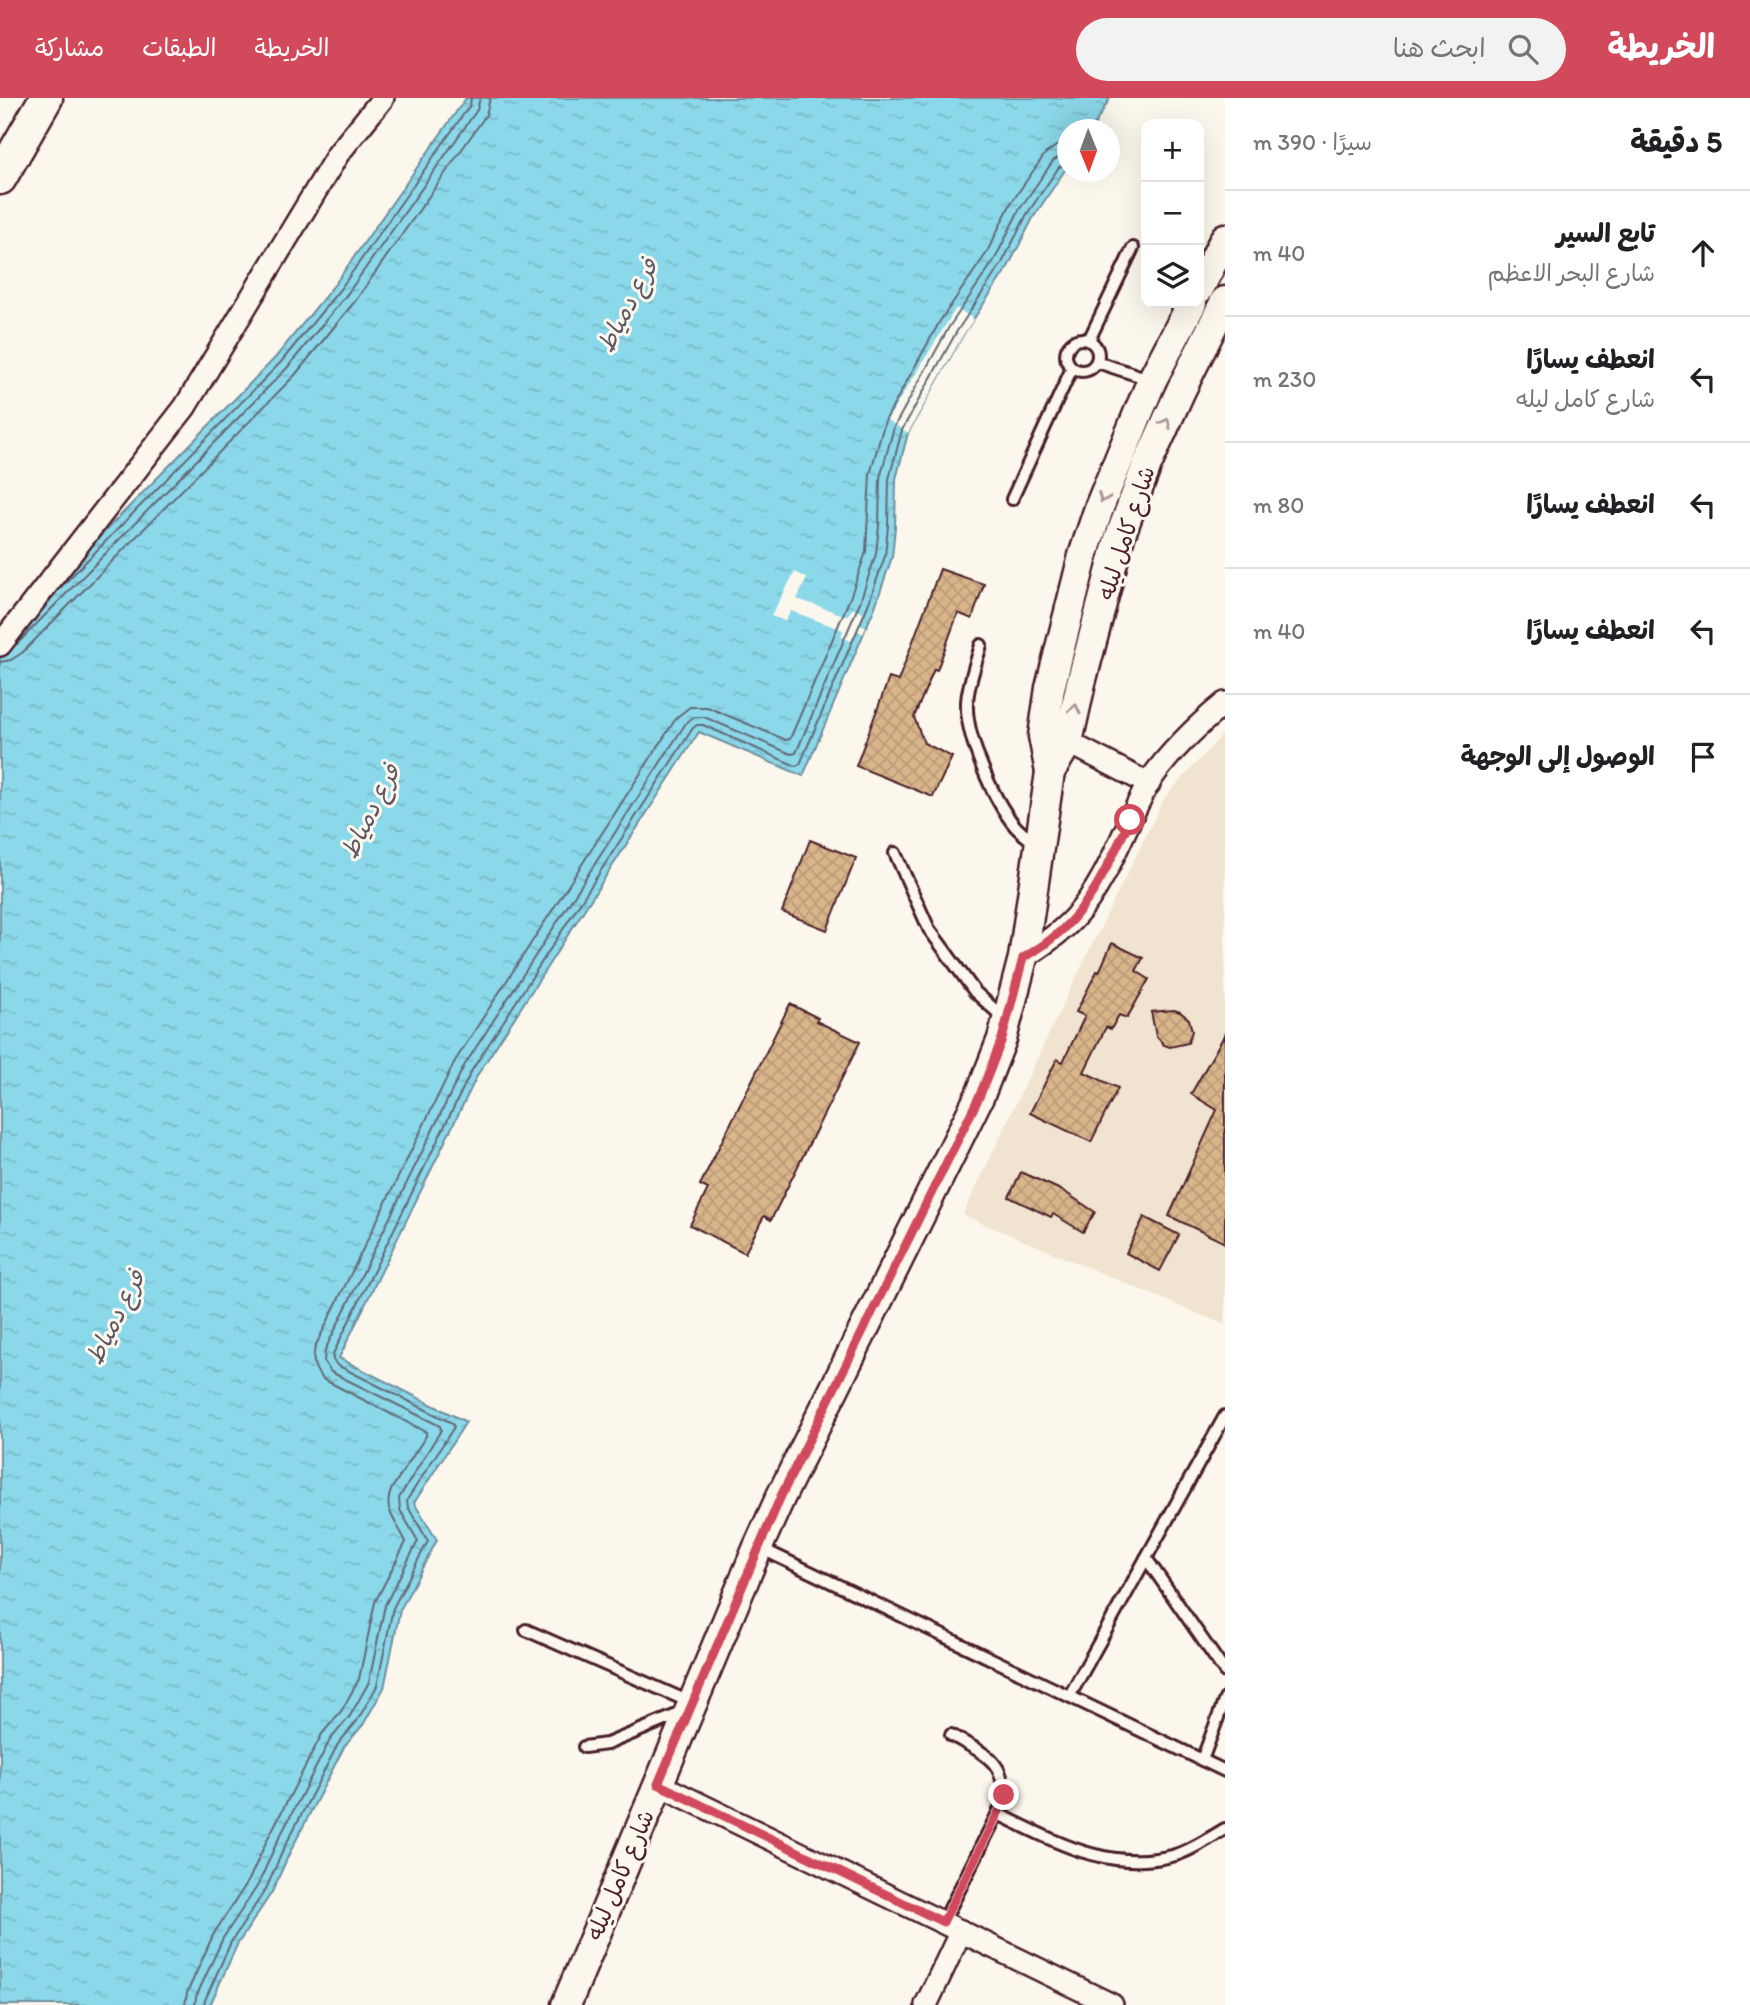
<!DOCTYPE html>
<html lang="ar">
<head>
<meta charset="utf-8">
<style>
  :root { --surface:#fff; --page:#f2f2f2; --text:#202124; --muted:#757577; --line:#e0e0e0; --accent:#d1495b }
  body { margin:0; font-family:Itim,"Playpen Sans Arabic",sans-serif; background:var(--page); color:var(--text); direction:rtl }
  .controls { position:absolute; right:21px; top:21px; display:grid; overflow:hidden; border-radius:14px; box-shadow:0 7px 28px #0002 }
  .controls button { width:63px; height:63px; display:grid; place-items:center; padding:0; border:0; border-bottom:2px solid var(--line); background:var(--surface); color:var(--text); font:35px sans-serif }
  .compass { position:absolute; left:1057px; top:21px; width:63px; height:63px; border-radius:50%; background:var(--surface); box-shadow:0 7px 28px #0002; rotate:179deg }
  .stop { position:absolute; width:21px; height:21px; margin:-16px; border:5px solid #d1495b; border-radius:50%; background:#fff }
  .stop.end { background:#d1495b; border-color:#fff; box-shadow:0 2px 7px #0008 }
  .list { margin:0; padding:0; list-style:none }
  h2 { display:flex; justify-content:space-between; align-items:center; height:91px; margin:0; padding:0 28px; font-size:30px }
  h2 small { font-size:23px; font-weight:400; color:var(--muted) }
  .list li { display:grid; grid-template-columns:46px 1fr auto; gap:21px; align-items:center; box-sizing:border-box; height:126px; padding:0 28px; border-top:2px solid var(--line) }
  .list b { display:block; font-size:26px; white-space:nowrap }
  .list p { margin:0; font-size:23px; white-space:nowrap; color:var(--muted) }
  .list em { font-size:23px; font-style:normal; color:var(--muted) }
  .icon { flex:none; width:38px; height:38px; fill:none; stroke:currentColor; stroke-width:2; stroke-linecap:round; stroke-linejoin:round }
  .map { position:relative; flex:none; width:1225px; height:1907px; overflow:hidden; direction:ltr }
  header { display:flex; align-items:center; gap:42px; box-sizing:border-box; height:98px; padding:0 35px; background:var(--accent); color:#fff }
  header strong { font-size:33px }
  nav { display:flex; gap:38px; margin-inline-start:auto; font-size:24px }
  .search { width:490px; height:63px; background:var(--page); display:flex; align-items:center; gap:18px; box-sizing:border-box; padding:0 24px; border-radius:38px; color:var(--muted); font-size:26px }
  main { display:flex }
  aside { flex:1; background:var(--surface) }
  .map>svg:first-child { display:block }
  .built { fill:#f0e3cf }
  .water { fill:url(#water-ripples); stroke:#708e9d; stroke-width:2 }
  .pier { fill:#fbf7ec }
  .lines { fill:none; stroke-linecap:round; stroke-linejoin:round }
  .shore { stroke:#646977; stroke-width:2 }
  .building { fill:url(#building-cross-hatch); stroke:#4a1f2b; stroke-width:2 }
  .service-casing { stroke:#4a1f2b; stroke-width:16 }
  .minor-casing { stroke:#4a1f2b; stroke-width:26 }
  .tertiary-casing { stroke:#4a1f2b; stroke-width:33 }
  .secondary-casing { stroke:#4a1f2b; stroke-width:37 }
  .service { stroke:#fbf7ec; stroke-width:10 }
  .minor { stroke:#fbf7ec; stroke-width:21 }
  .tertiary { stroke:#fbf7ec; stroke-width:28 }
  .secondary { stroke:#fbf7ec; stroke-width:32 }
  .oneway { stroke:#ab9695 }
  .route { stroke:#d1495b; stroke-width:9 }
  .labels { text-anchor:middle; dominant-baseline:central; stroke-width:6; stroke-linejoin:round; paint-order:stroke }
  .street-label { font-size:23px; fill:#4a1f2b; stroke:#fbf7ec }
  .water-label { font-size:24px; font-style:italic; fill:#5d5664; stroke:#fbf7ec }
</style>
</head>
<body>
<header>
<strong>الخريطة</strong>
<div class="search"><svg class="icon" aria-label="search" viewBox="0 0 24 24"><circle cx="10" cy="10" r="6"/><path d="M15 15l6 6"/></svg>ابحث هنا</div>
<nav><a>الخريطة</a><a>الطبقات</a><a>مشاركة</a></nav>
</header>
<main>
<aside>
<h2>5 دقيقة<small>سيرًا · 390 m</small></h2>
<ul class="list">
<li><svg class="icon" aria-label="ahead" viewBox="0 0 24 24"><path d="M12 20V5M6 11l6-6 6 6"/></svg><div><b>تابع السير</b><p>شارع البحر الاعظم</p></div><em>40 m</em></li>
<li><svg class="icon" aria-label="left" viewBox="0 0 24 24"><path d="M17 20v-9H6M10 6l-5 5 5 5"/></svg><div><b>انعطف يسارًا</b><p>شارع كامل ليله</p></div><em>230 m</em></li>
<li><svg class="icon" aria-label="left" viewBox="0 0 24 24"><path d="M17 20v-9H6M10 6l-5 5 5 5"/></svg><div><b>انعطف يسارًا</b></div><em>80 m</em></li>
<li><svg class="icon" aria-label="left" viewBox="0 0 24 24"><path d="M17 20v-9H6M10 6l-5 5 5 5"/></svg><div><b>انعطف يسارًا</b></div><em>40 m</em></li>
<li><svg class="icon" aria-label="arrive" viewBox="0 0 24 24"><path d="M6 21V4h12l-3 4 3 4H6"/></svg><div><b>الوصول إلى الوجهة</b></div></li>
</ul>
</aside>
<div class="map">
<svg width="1225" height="1907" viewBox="0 0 1225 1907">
  <defs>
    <pattern id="water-ripples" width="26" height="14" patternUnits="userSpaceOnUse" patternTransform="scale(1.75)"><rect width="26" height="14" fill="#8ad8e9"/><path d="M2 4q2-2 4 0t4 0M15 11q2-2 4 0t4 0" fill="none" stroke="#79b9c8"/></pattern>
    <pattern id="building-cross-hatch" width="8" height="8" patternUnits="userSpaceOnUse" patternTransform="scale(1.75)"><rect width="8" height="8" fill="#d8b58a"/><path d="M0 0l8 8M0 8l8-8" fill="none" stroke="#bb9b77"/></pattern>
  </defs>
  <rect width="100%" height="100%" fill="#fbf7ec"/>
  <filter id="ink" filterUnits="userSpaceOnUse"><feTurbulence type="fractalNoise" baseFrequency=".0143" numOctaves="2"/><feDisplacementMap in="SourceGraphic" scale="14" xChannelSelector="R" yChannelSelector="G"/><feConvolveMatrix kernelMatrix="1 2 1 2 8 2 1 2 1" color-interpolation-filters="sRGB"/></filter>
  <g filter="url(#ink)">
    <path class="built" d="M1225,634V1227L963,1117L1066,900L1165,699Z"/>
    <path class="water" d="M466,0H1110L1092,31L1068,32L1067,69L1033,120L1008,169L963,237L908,335L896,381L895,429L892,459L875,509L803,678L699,634L478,976L339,1260L466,1324L414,1405L437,1442L400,1512L384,1590L363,1627L344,1649L290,1754L272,1794L237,1847L210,1907H0V540L275,260L335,186Z"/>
    <g class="pier">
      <path d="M956,210L974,221L963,237L908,335L887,322Z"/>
      <path d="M795,474L807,480L797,501L847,518L853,510L865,515L860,526L866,529L863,536L857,532L851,543L841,539L843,532L791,513L785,523L771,518Z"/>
    </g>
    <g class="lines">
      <g class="shore">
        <path d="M60,490L281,264L341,190L470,7L471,0"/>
        <path d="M17,546L287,270L348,195L477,12L480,0"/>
        <path d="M0,564L11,562L22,555L295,277L356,202L486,17L490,0"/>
        <path d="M185,1907L187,1895L214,1835L249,1782L267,1742L322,1636L342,1612L359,1581L375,1504L406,1444C398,1425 381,1412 392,1390L426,1338V1334L323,1281C313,1271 311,1260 316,1247L455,963L677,619L690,609H707L786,642L790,641L850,500L866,454L870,376L885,323L940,223L986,156L1011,105L1045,56L1056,48L1068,46"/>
        <path d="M195,1907L196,1899L223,1840L258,1787L276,1746L330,1642L350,1618L369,1584L385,1507L418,1443L400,1412L399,1400L441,1332L440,1328L331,1274L324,1264L325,1252L464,968L686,625L694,619H704L791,656L796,655L860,504L876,456L879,428L880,380L894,329L949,229L995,161L1019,112L1053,63L1060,58L1068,57"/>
        <path d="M204,1907L205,1902L231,1844L266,1791L284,1750L338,1646L357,1623L377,1588L393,1510L428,1443L408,1409L407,1402L454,1329L452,1325L337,1267L333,1262V1256L472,972L693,630L697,627H703L796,668L800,666L868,507L885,458L888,428L889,381L902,332L957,233L1002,165L1027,116L1059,69L1068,66"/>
      </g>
    </g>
    <g class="building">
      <path d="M940,471L984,486L972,521L958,515L937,572L934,571L914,619L924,645L952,659L933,699L856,668L889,580L898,583Z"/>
      <path d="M810,742L856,760L827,832L782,814Z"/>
      <path d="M1112,845L1143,860L1136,873L1149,881L1127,920L1119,917L1111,931L1106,929L1084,974L1118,990L1091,1044L1030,1015L1057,961L1063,964L1085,918L1076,914L1097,873L1099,874Z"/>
      <path d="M790,906L818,920L816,923L860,944L771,1122L764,1118L745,1155L690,1127L708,1091L700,1087Z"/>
      <path d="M1174,912L1180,914L1189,921L1192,933L1188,945L1170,949L1164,947L1156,938L1151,914Z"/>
      <path d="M1225,936V1145L1169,1118L1217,1012L1191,996Z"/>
      <path d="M1021,1074L1063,1093L1095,1114L1083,1134L1053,1116L1051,1119L1009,1099Z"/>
      <path d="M1144,1119L1179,1137L1160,1173L1126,1155Z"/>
    </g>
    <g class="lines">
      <defs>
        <g id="service">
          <circle cx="1082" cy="257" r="16"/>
          <path d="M1089,242L1133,150"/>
          <path d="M1097,264L1152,282"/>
          <path d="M1012,401L1072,270"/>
          <path d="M981,547C976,565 968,586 967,604C965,638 994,703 1015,728C1021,735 1029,740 1036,746"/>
          <path d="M895,755L929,831L975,894L1005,921"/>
          <path d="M758,1449L1225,1673"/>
          <path d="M1146,1460L1225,1574"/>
          <path d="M526,1532L692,1605"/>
          <path d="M1070,1597L1225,1318"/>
          <path d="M584,1649L607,1646L684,1614"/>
          <path d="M1202,1662L1225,1601"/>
          <path d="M998,1716C1055,1743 1106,1774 1172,1758C1191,1753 1209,1740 1225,1731"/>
          <path d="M943,1824L1002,1707C1009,1663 984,1656 951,1637"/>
        </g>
        <g id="minor">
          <path d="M0,547L185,309L338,56L383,0"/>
          <path d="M1055,641L1068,644L1149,686"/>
          <path d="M1023,860C1041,848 1059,836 1074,820C1108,783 1123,731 1147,688C1163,660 1200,625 1225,605"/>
          <path d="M658,1686L1112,1907"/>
          <path d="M926,1907L961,1833"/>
        </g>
        <g id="tertiary">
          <path d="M1199,191L1225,140"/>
          <path d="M1050,674L1068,644L1081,585L1119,441L1147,367L1181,292L1225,203"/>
          <path d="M566,1907L758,1449L781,1398L980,997L1002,941L1023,860L1050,674L1043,638L1050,590L1083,458L1100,407L1152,282L1192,205"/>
        </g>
        <path id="secondary" d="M0,80L46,0"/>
      </defs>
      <use href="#service" class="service-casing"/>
      <use href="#minor" class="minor-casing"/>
      <use href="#tertiary" class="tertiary-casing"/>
      <use href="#secondary" class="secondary-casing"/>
      <use href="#service" class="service"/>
      <use href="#minor" class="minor"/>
      <use href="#tertiary" class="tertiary"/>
      <use href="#secondary" class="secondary"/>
    </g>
    <defs><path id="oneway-chevron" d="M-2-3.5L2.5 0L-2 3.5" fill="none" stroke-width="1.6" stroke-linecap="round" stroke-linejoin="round" transform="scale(1.75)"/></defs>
    <g class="oneway">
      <use href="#oneway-chevron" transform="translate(1166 325) rotate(-65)"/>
      <use href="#oneway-chevron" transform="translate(1103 400) rotate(112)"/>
      <use href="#oneway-chevron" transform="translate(1075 611) rotate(-77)"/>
    </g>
  </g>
  <g class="lines" filter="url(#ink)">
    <path class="route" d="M1004,1697L1002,1707L943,1824L658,1686L781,1398L980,997L1002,941L1023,860C1032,854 1042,849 1050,842C1090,812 1109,765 1130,722"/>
  </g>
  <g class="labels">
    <g class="street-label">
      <text transform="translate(1126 435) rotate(-72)">شارع كامل ليله</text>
      <text transform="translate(620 1777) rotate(-67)">شارع كامل ليله</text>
    </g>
    <g class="water-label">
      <text transform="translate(627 207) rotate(-62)">فرع دمياط</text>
      <text transform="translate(370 713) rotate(-63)">فرع دمياط</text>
      <text transform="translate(115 1219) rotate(-63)">فرع دمياط</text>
    </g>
  </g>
</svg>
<div class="controls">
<button>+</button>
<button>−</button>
<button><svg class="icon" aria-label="layers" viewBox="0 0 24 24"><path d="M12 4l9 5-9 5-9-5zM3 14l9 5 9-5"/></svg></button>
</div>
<svg class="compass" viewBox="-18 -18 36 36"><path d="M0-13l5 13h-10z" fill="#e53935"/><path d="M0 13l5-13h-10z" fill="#757577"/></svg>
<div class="stop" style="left:1130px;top:722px"></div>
<div class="stop end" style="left:1004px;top:1697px"></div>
</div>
</main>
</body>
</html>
